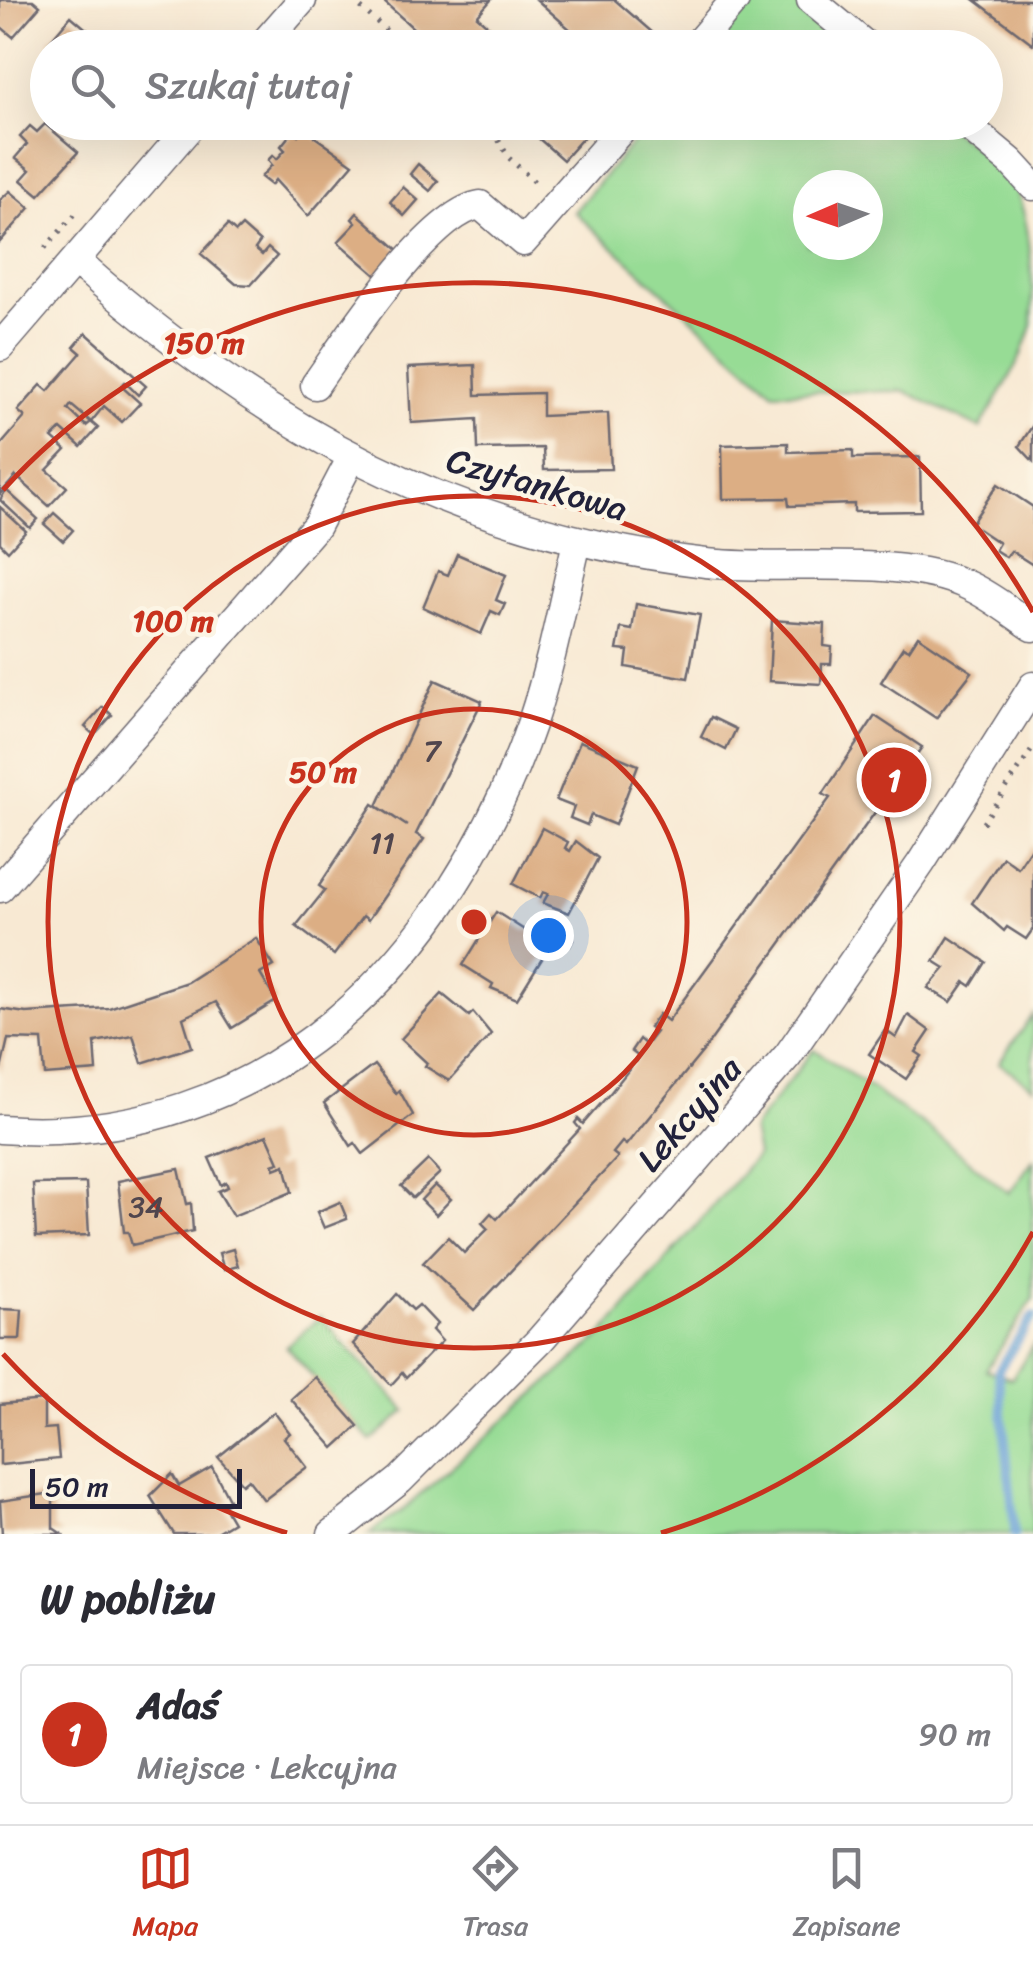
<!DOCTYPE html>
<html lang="pl">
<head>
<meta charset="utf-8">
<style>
  :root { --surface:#fff; --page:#f7f7f7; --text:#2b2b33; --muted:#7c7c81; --line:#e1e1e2; --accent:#c8321e }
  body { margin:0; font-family:Sriracha,sans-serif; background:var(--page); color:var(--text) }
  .compass { position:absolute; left:793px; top:170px; width:90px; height:90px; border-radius:50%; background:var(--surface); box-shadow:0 10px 40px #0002; rotate:268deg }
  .scale { position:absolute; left:30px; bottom:25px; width:212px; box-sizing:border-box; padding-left:10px; border:5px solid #22223b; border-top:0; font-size:28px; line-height:35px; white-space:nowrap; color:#22223b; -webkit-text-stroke:8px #fcf5e5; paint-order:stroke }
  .you { position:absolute; left:548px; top:935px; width:35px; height:35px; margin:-25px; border:8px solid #fff; border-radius:50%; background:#1a73e8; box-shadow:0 0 0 15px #1a73e833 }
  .badge { display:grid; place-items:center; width:65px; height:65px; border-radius:50%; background:var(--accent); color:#fff; font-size:32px; font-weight:700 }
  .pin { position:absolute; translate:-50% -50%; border:5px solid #fff; box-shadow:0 2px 10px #0006 }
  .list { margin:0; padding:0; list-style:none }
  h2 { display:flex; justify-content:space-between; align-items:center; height:130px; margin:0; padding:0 40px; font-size:42px }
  h2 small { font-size:32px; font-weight:400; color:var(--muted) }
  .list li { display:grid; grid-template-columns:65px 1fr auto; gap:30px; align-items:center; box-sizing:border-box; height:140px; margin:0 20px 20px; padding:0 20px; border:2px solid var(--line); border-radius:10px }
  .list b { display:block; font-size:38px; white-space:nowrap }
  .list p { margin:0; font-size:32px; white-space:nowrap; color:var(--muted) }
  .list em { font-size:32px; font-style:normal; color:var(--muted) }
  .icon { flex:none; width:55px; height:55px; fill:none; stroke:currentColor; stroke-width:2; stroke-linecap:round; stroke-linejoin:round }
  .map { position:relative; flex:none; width:1033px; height:1534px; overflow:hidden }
  .search { position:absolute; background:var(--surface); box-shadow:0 10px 40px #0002; left:30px; right:30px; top:30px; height:110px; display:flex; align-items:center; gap:25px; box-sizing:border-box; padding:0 35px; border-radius:55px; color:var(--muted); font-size:38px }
  .sheet { height:290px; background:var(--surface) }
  nav { display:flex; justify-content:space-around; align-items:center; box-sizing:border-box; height:140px; border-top:2px solid var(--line); background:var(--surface); font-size:28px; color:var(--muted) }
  nav a { display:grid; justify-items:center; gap:5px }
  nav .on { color:var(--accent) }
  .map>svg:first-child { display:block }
  .green { fill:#97dc95; stroke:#5c7f68; stroke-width:2.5; fill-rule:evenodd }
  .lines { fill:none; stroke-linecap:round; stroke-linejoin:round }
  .stream { stroke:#66a1d6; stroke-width:9 }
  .building { fill:#dcae84 }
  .minor-casing { stroke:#6d6870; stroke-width:31 }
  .path { stroke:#6d6870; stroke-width:5; stroke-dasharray:2.5 8; stroke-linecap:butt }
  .minor { stroke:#fff; stroke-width:28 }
  .ring { fill:none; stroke:#c8321e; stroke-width:5 }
  .labels { text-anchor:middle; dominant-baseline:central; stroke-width:9; stroke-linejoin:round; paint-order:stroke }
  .number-label { font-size:30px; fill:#50454d }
  .street-label { font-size:35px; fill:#22223b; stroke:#fcf5e5 }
  .centre { fill:#c8321e; stroke:#fcf5e5; stroke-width:5 }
  .ring-label { font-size:30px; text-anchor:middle; font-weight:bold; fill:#c8321e; stroke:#fcf5e5; stroke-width:9; stroke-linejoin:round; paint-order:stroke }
</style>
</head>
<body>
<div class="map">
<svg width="1033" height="1534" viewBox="0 0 1033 1534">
  <rect width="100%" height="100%" fill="#fcf5e5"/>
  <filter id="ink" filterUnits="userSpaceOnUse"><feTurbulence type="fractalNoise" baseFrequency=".01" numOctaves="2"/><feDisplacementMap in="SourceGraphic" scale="20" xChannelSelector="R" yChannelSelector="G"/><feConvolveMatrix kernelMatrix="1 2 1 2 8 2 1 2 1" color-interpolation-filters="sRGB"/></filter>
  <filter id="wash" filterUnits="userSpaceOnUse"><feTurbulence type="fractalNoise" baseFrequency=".0048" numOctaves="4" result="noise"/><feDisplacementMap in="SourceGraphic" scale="40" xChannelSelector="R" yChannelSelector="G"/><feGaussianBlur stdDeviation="2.25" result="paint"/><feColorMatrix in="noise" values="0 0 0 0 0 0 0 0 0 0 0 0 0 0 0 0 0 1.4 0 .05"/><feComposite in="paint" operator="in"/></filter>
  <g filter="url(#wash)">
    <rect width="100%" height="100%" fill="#f8e9d3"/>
    <g class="green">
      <path d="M753,0H798L854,48H713Z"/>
      <path d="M649,123H943C964,140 991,157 1008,177C1033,209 1033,286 1032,325C1022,362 999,395 980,428L904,391L774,392L574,212ZM808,185H868V245H808Z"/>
      <path d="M1033,1015V1087L999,1063Z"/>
      <path d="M814,1049L931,1130L1009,1193L1033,1160V1299L986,1370L1012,1379L1033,1345V1534H368L404,1509L602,1335L757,1155L752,1129Z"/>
      <path d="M320,1317L406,1411L371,1441L286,1346Z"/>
    </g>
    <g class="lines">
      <path class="stream" d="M1015,1534L998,1371L1033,1316"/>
    </g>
    <g id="blocks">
      <g class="building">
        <path d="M0,0H33L40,6L13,37L0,26Z"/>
        <path d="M382,0H491L477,16L513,48H435Z"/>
        <path d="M537,0H615L654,34L642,48H591Z"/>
        <path d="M975,0H1033V44L1008,25Z"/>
        <path d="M71,16L91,33L78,48H56L49,42Z"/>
        <path d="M520,122H597L563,160Z"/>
        <path d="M309,123L319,132L315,137L353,164L308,216L275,180L271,185L261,177L272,165L268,160L273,155L277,159L285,150L281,146L293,131L298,135Z"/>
        <path d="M45,124L78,152L39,195L21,180L30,170L15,158L27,144L20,137L30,126L37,132Z"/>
        <path d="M418,164L438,181L430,191L410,174Z"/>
        <path d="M403,187L418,200L404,216L390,202Z"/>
        <path d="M10,191L30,208L0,242V200Z"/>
        <path d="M357,213L400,251L377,276L338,242L356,223L352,219Z"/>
        <path d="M228,225L236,232L242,226L260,242L255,249L262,255L268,248L277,256L251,285L236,284L201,254Z"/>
        <path d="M86,333L146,386L138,395L125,382L121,386L140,403L122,422L104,406L91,422L71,405L68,409L86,426L91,422L98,428L81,447L61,429L52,438L66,450L47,470L67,487L49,506L16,476L0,494V446L25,417L18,411L41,385L48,391L81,353L74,347Z"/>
        <path d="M475,365L476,395L542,393V416L608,413L611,469L544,470L543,448L478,449L477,419L411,423L408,368Z"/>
        <path d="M1033,425V461L1019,446Z"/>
        <path d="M788,443V452L853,450V458L920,457L921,511L854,512V504L789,506L788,498L723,499L722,445Z"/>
        <path d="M998,484L1033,507V565L1011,551L1006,557L995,550L999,543L971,524Z"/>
        <path d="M6,490L38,519L30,528L0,500Z"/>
        <path d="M0,507L26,531L8,551L0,543Z"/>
        <path d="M54,513L73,530L63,541L44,524Z"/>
        <path d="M457,554L506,575L496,600L505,604L500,615L491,611L481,634L423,607L438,571L448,575Z"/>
        <path d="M636,604L700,615L688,678L626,667L628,651L617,650L621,628L632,630Z"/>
        <path d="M772,620L825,624L824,646L832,647L831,664H822L821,684L769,681Z"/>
        <path d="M918,636L972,672L936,718L881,682L903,647L909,650Z"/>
        <path d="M435,680L482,701L416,834L424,839L368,920L363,916L334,955L296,926L325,890L319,886L373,804L407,826L377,806Z"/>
        <path d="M103,707L112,715L94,735L85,727Z"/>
        <path d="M875,716L922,747L704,1050L626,1145L622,1142L613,1153L618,1157L474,1310L423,1263L448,1237L464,1253L488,1229L482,1223L491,1213L497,1219L580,1129L575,1123L578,1119L583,1124L611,1092L639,1057L631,1051L639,1039L646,1045L656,1032L649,1027L659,1014L668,1021L830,798L823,794Z"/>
        <path d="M711,717L736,729L726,750L701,737Z"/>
        <path d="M580,741L638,765L615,825L591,815L587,825L570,818L574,807L556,800Z"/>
        <path d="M542,828L568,842L565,848L570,851L576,841L598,858L569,913L543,903L548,894L543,892L540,898L513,884Z"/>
        <path d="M1033,845V929L1026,939L1007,927L1004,931L972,903L1003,857L1018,868Z"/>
        <path d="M496,912L526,931L528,928L550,946L517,999L491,988L493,984L463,965Z"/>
        <path d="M551,925L574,938L570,946L546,933Z"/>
        <path d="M949,937L986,962L971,986L965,982L951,1002L928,988L945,968L934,961Z"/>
        <path d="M256,938L274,966L260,974L276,1001L232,1028L216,1002L183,1018L192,1047L142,1063L133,1035L95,1042L97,1071L45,1075L42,1040L8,1039L0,1074V1009L26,1013L109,1008L187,982Z"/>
        <path d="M442,994L469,1016L473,1012L491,1034L449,1081L425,1066L427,1063L401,1039Z"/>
        <path d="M908,1015L930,1031L916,1052L922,1056L906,1079L869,1054L885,1030L896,1038Z"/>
        <path d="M374,1065L396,1093L399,1090L413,1115L363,1154L355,1143L351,1146L324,1103Z"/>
        <path d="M267,1135L279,1162L273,1164L275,1169L285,1165L292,1192L233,1216L218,1191L228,1187L226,1182L221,1185L209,1158Z"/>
        <path d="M428,1160L440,1173L413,1198L401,1186Z"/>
        <path d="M179,1169L187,1204L191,1203L193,1231L132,1245L128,1232H124L118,1181Z"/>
        <path d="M86,1183L89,1235L36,1237L33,1184Z"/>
        <path d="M435,1185L451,1199L436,1215L421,1200Z"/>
        <path d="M340,1202L347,1219L324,1228L317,1212Z"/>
        <path d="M233,1249L238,1266L224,1270L219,1253Z"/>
        <path d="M397,1294L413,1310L419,1305L437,1324L432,1330L442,1341L406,1378L402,1373L391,1385L353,1344Z"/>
        <path d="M0,1309L22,1310L20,1339H0Z"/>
        <path d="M315,1377L358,1426L334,1448L291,1399Z"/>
        <path d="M44,1400V1429L56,1428L59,1459L0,1465V1404Z"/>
        <path d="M274,1412L290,1433L284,1438L307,1467L264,1500L248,1479L242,1484L218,1457Z"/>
        <path d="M212,1467L230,1501L223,1505L233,1522L213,1534H174L150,1496L172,1474L179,1486Z"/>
        <path d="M53,1493V1528L62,1534H2L0,1501Z"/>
      </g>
    </g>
  </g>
  <g filter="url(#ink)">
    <use href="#blocks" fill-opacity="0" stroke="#6d6870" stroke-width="2.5"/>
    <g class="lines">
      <defs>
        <g id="minor">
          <path d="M811,0L869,48"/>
          <path d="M260,48L302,0"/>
          <path d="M694,48L735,0"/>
          <path d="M963,122L1011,162L1033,186"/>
          <path d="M76,261C264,427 454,534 706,563C783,572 900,553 969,586C991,596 1012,613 1033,627"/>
          <path d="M0,347L194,122"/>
          <path d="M315,385C346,341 429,213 480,205L523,242L628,122"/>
          <path d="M0,888L316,526L352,457"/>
          <path d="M0,1129C266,1149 452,957 533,719C552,662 563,601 577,542"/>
          <path d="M332,1534L400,1480L540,1340L788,1055L921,863L1033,686"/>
        </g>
      </defs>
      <use href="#minor" class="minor-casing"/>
      <g class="path">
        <path d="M366,0L360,7L406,48"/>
        <path d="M222,48L234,35"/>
        <path d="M488,122L509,158L538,185"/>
        <path d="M45,248L77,212"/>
        <path d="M983,823L1033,748"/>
      </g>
      <use href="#minor" class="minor"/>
    </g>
  </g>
  <g class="ring">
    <circle cx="474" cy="922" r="213"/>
    <circle cx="474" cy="922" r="426"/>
    <path d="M1033 1232A639 639 0 0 1 661 1533M287 1533A639 639 0 0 1 3 1354M3 490A639 639 0 0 1 1033 612"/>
  </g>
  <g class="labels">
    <g class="number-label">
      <text x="432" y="751">7</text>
      <text x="382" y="843">11</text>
      <text x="146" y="1207">34</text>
    </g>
    <g class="street-label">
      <text transform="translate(537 484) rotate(16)">Czytankowa</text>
      <text transform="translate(689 1114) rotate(-49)">Lekcyjna</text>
    </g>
  </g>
  <circle cx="474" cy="922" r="15" class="centre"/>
  <g class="ring-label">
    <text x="204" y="353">150 m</text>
    <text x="173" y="631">100 m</text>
    <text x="323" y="782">50 m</text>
  </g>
</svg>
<svg class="compass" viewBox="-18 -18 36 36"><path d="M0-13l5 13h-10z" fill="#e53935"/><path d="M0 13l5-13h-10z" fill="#7c7c81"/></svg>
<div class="scale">50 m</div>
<div class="you"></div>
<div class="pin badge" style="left:894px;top:780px">1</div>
<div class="search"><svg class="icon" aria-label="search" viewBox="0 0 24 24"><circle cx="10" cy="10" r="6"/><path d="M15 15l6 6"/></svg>Szukaj tutaj</div>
</div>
<section class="sheet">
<h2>W pobliżu<small></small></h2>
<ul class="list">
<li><span class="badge">1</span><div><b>Adaś</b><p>Miejsce · Lekcyjna</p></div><em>90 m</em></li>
</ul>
</section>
<nav>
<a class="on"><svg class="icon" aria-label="map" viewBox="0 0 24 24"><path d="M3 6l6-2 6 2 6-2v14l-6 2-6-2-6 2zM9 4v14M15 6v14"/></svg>Mapa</a>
<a><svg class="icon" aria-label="directions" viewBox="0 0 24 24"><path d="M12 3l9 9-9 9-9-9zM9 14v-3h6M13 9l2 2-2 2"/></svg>Trasa</a>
<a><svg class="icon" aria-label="saved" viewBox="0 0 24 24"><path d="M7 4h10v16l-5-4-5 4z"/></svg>Zapisane</a>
</nav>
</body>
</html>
